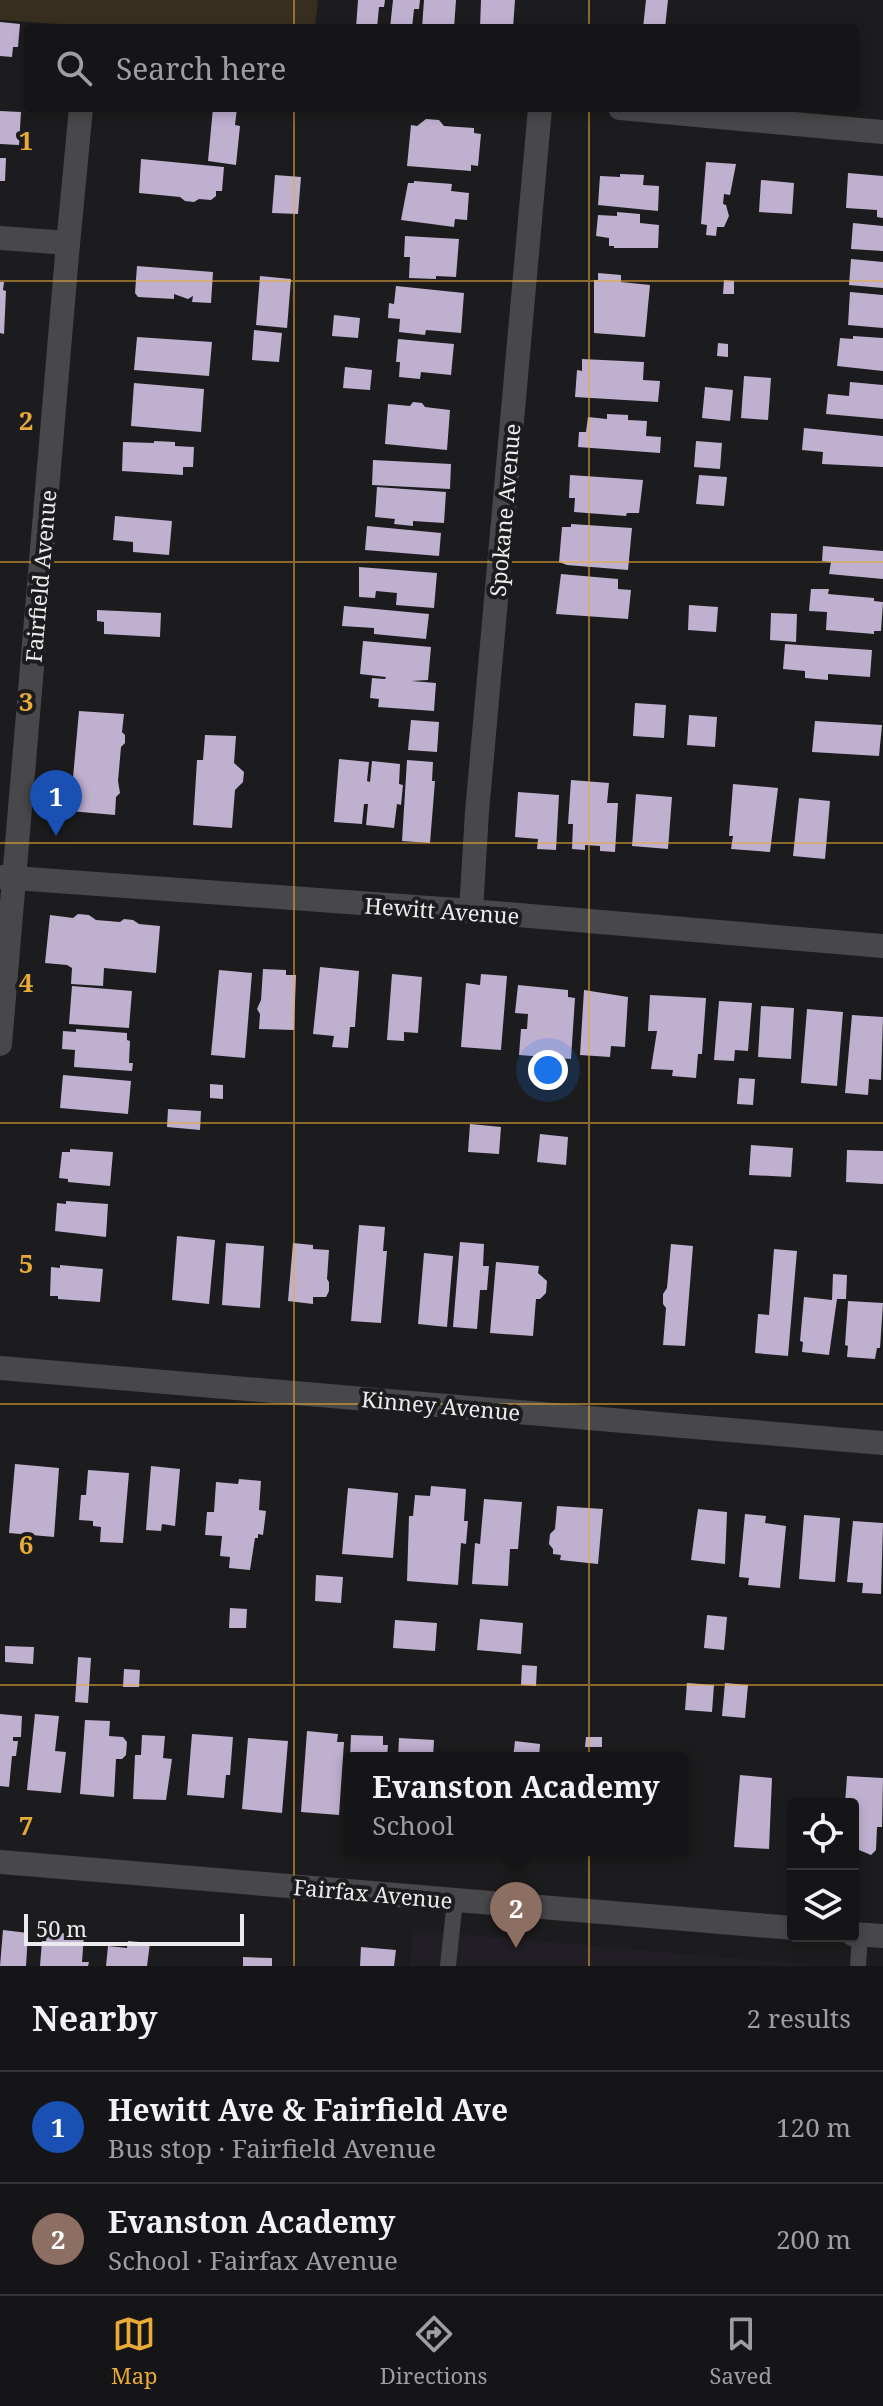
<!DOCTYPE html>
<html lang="en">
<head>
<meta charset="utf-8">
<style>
  :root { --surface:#151416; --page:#222123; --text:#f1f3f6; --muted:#9d9ea1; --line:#343335; --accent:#e9ab38 }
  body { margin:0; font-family:"Noto Serif",serif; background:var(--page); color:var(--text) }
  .controls { position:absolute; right:24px; bottom:24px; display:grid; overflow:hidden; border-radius:8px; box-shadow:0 4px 12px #0003 }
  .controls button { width:72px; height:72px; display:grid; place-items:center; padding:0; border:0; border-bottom:2px solid var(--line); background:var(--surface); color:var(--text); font:40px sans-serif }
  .scale { position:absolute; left:24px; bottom:20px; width:220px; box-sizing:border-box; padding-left:8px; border:4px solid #ebeaec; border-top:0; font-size:22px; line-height:28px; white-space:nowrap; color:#ebeaec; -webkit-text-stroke:6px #1c1b1d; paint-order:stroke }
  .you { position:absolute; left:548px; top:1070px; width:28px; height:28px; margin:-20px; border:6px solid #fff; border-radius:50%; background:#1a73e8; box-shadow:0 0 0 12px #1a73e833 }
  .badge { display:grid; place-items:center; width:52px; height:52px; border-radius:50%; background:var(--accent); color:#fff; font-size:26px; font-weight:700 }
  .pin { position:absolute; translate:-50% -66px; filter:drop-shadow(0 2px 4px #0008) }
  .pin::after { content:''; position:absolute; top:42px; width:28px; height:24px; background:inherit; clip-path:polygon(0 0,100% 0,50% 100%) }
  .popup { position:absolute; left:344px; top:1752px; width:344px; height:104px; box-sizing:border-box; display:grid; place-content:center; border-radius:8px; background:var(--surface); filter:drop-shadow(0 2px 6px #0005); font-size:26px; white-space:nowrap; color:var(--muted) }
  .popup b { font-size:30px; color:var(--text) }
  .popup::after { content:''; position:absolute; left:50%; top:100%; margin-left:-16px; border:16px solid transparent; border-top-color:var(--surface) }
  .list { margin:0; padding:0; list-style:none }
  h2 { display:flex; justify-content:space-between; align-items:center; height:104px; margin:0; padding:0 32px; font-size:34px }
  h2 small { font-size:26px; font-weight:400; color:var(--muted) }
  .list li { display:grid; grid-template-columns:52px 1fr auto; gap:24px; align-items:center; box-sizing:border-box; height:112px; padding:0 32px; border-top:2px solid var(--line) }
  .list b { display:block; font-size:30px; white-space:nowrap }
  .list p { margin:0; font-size:26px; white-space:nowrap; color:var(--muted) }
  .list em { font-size:26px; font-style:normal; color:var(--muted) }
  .icon { flex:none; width:44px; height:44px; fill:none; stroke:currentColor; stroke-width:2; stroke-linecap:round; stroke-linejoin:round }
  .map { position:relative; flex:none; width:883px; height:1966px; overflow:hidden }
  .search { position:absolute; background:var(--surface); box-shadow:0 4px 12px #0003; left:24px; right:24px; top:24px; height:88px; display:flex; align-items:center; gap:20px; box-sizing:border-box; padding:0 28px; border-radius:8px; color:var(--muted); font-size:30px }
  .sheet { height:328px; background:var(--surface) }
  nav { display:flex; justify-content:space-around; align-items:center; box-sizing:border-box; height:112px; border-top:2px solid var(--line); background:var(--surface); font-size:22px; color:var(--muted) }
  nav a { display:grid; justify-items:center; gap:4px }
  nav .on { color:var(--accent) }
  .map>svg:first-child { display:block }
  .built { fill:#221e26 }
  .green { fill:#382e1f }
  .building { fill:#bfb0d0 }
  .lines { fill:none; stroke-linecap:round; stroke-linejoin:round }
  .service { stroke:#48474a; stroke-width:16 }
  .minor { stroke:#48474a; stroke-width:24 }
  .grid { fill:none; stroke:#e9ab38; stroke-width:2; stroke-opacity:0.55 }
  .labels { text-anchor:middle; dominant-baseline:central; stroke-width:8; stroke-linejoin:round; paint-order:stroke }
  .street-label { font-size:22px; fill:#ebeaec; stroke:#1c1b1d }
  .grid-label { font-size:26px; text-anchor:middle; font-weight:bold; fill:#e9ab38; stroke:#1c1b1d; stroke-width:8; stroke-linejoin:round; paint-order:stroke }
</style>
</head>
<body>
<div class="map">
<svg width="883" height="1966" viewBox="0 0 883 1966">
  <rect width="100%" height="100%" fill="#1c1b1d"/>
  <path class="built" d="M413,1930L825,1966H410Z"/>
  <path class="green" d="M0,0H318L315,28H116L0,20Z"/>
  <g class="building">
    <path d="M358,0H385L384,7H379L377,28H356Z"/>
    <path d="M393,0H420L419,9H414L412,28H390Z"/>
    <path d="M424,0H456L454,28H422Z"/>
    <path d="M481,0H515L513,28H480Z"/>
    <path d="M646,0H668L665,28H643Z"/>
    <path d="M0,22L20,24L18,47H13L12,57L0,56Z"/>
    <path d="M213,108H237L235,125L240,126L236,165L208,161Z"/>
    <path d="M0,111L21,112L19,145L0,144Z"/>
    <path d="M426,119L439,120L444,126L474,128V133L481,134L478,166L471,165V171L407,166L411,125L417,126Z"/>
    <path d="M0,158H6L5,181H0Z"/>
    <path d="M141,159L224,167L222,191H216V196L211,200L199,199L194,202L185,201L180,197L139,193Z"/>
    <path d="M706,162L736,164L730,195L724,194L723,204L726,205L729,216L724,227H717L716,236L706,235L707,225L701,224Z"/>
    <path d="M848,173L883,176V218L877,217V210L846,208Z"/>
    <path d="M620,174L644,175L643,185L659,186L658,211L598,205L600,176L620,177Z"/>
    <path d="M275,175L301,177L298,214L272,213Z"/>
    <path d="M761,180L794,183L792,214L759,212Z"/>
    <path d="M414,181L452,184L451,191L469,193L467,220L455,219L454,227L401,220L408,183H414Z"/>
    <path d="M617,212L640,214V223L659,225L658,248H614V246H609V238L596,236L598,215L617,216Z"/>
    <path d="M853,223L883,226V251L851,249Z"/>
    <path d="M405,236L459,239L456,277L436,276V279L409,278L410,257H404Z"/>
    <path d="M851,259L883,262V288L849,285Z"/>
    <path d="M137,266L213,272L211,303L192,302L193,296L188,299L174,294V299L138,297L135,293Z"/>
    <path d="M598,273L621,275V282L650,285L645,337L594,333V280H598Z"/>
    <path d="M260,276L291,279L287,328L256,325Z"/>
    <path d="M724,280L734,281V294H723Z"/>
    <path d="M0,282H4L3,290L6,291L4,334L0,333Z"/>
    <path d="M396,286L464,293L461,333L426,330L425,335L399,332L400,319L388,318L389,303L394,304Z"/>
    <path d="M850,292L883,295V328L848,325Z"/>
    <path d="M334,315L360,318L358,338L332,336Z"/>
    <path d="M254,330L282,333L279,362L252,360Z"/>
    <path d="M853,336L883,338V371L837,366L840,338L853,339Z"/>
    <path d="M137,337L212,342L209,376L134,370Z"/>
    <path d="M398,339L454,344L451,375L421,372L420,379L399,377L400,362H396Z"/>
    <path d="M718,343L728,344V357L717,356Z"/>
    <path d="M582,359L644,362L643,380L660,381L658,402L575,397L577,370L582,371Z"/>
    <path d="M345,367L372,370L370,390L343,388Z"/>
    <path d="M744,376L771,378L768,420L741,418Z"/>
    <path d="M850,382L883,385V419L826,414L828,394L849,396Z"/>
    <path d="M134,383L204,389L201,432L131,426Z"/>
    <path d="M705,387L733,390L730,421L702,418Z"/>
    <path d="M413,402L422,403L425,407L450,410L447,450L385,444L388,404L410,406Z"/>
    <path d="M607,414L628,415V420L647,421L646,436L661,437L660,453L578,447L579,432H586L588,417L607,419Z"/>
    <path d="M804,428L883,436V467L822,464L823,452L802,450Z"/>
    <path d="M154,441L175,442V446L194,447L193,467H183V475L122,471L123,442L154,443Z"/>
    <path d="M696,441L722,443L720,469L694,467Z"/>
    <path d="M373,460L451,464L450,489L372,485Z"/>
    <path d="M570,475L643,480L639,513H627L626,516L574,512L575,498H569Z"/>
    <path d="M699,475L727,477L724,506L696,504Z"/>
    <path d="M377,487L446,492L444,523L413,521V526L394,524L395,519L375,517Z"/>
    <path d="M115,516L172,521L169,555L133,552V542L113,540Z"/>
    <path d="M571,524L632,528L628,570L567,565L559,562L562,527H571Z"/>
    <path d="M367,526L441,533L439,556L365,550Z"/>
    <path d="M823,546L883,551V579L829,574L831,562L822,561Z"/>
    <path d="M359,567L437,573L434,608L396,605L397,593L376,591L375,598L359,597Z"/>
    <path d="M561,574L618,579V589L631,590L628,619L556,614Z"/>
    <path d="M811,589H829L828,594L874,598V601L883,602L881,631H874V634L826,630L827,612L809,611Z"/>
    <path d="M689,605L718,607L716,632L688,630Z"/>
    <path d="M344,606L429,614L426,639L374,634V628L342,626Z"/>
    <path d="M97,610L161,613L160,637L104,634V622L97,621Z"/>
    <path d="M771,613L797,614L796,642L770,640Z"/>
    <path d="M363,641L431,647L428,680L411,681L436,683L434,711L378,707L379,699L370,698L372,678L385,679L386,677L360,674Z"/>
    <path d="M785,644L872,650L870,677L828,674V680L805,678V671L783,669Z"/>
    <path d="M635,703L666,705L664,738L633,736Z"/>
    <path d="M79,711L124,714L122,732L125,735V743L121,747L118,781L120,793L116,797L115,815L70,811Z"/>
    <path d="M689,715L717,717L715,747L687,745Z"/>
    <path d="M411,720L439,722L437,752L408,750Z"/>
    <path d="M815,721L882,725L879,756L812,752Z"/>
    <path d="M205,735L236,736L234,763L244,772L243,782L235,790L232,828L193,825L197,760H203Z"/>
    <path d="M339,759L369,762L367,781L370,782L372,761L400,764L399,784L403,785L401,805L397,804L394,828L366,825L368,804H364L362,824L334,822Z"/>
    <path d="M407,760L433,762L432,781H435L430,843L402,841Z"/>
    <path d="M571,780L609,783L607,803H618L615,852L600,851V846L585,845V850L572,849L573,824H568Z"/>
    <path d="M733,784L778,788L770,852L731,849L733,836H729Z"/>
    <path d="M518,792L559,795L556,850L537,849L538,839L515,837Z"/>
    <path d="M636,794L672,797L668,849L632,846Z"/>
    <path d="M799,798L830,801L825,859L793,856Z"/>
    <path d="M78,914L89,915L96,920L120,922L124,919L133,920L139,924L160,926L156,973L104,968L103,986L71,984L72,968L67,965L45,963L50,915L73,918Z"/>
    <path d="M320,967L359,971L355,1027H350L348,1048L332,1047L334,1036L313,1034Z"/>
    <path d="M263,969L286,970V975H296L294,1030L259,1029L260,1014L257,1009L261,1000Z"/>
    <path d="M219,970L252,973L245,1058L211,1055Z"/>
    <path d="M392,974L422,977L418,1033L404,1032V1041L387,1040Z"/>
    <path d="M481,974L507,976L501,1050L461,1047L466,983L480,985Z"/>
    <path d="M518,985L568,990V997L575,998L571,1059L519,1055L521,1029H527L528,1014L515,1013Z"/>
    <path d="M72,986L132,991L129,1028L69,1024Z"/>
    <path d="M584,990L628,997L625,1047L611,1046L610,1057L580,1055Z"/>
    <path d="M650,995L706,998L702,1054H698L696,1078L672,1076L673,1070L651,1069L657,1031H648Z"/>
    <path d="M719,1001L752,1003L748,1051L735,1050L734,1061L714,1060Z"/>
    <path d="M761,1006L794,1008L791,1059L758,1057Z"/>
    <path d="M807,1009L843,1012L837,1086L801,1083Z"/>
    <path d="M852,1015L883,1017L881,1080L869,1079L868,1095L845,1093Z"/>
    <path d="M76,1029L127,1033V1040L130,1041L129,1063H133L132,1071L74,1067L75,1050L62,1049L63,1031L76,1032Z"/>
    <path d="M63,1075L131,1081L128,1114L60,1108Z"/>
    <path d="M739,1078L755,1079L753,1105L737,1104Z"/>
    <path d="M210,1084L223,1085V1099L210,1098Z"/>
    <path d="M168,1109L201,1111L200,1130L167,1127Z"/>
    <path d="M470,1124L501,1127L499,1154L468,1152Z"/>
    <path d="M540,1134L568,1137L566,1165L537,1162Z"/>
    <path d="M751,1145L793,1148L791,1177L749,1175Z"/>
    <path d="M70,1149L113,1152L110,1186L68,1182V1179L59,1178L62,1152H70Z"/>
    <path d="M847,1150L883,1151V1184L846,1182Z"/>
    <path d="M66,1201L108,1204L106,1237L55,1231L57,1203L66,1204Z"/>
    <path d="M359,1225L385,1227L383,1251H387L381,1323L351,1321Z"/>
    <path d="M177,1236L215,1240L209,1304L172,1300Z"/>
    <path d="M460,1242L484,1244L483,1266H489L487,1290H480L477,1329L453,1327Z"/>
    <path d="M226,1243L264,1246L260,1308L222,1305Z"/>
    <path d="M293,1243L313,1245V1249L329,1250L327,1279L329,1282V1291L326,1297H313V1304L288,1301Z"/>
    <path d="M671,1244L693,1246L685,1346L663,1345L666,1308L663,1304V1294L667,1288Z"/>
    <path d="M774,1249L797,1251L788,1356L755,1353L758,1314L769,1315Z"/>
    <path d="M424,1253L453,1256L447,1327L418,1324Z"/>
    <path d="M496,1262L539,1266L538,1273L547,1281L546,1293L540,1299H536L533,1336L490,1333Z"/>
    <path d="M60,1265L103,1269L100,1302L58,1299V1296H50L51,1267L60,1268Z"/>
    <path d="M833,1274L847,1275L846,1299H837L829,1355L802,1352L803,1342L800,1341L804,1297L832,1300Z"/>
    <path d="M848,1301L883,1303L880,1348H877L875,1359L847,1357L848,1346L845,1345Z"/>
    <path d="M15,1464L59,1468L54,1537L9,1533Z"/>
    <path d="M151,1466L180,1469L175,1526L162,1524L161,1531L146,1530Z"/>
    <path d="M88,1470L129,1473L123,1543L100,1542L101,1527L93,1526V1521L79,1520L81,1495H86Z"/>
    <path d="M239,1479L261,1481L259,1510L266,1511L263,1535L258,1534V1538H255L250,1570L229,1568L230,1557L220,1556L222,1536L205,1535L207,1512H214L216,1482L238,1484Z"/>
    <path d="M431,1486L466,1489L464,1521H468L466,1544L461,1543L458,1585L407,1581L409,1516H413L415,1495L430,1496Z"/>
    <path d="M348,1488L398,1493L393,1558L342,1554Z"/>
    <path d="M484,1499L522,1502L518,1549H510L508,1586L472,1584L475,1543L480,1544Z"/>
    <path d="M557,1506L603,1509L598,1564L560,1560L561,1555L553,1554V1549L549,1544L550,1534L555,1529Z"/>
    <path d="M698,1509L727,1512L725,1564L691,1560Z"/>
    <path d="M745,1514L766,1516L765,1523L786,1526L780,1588L748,1585L749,1578L739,1577Z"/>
    <path d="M804,1515L840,1518L835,1582L799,1579Z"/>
    <path d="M853,1521L883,1523L881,1594L862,1593L863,1583L847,1582Z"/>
    <path d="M316,1575L343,1577L341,1603L315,1601Z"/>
    <path d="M230,1608L247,1609L246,1628H229Z"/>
    <path d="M707,1615L727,1617L724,1650L704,1648Z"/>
    <path d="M480,1619L523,1623L521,1654L477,1650Z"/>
    <path d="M395,1620L437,1623L435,1651L393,1648Z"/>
    <path d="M5,1646L34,1647L33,1664L5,1662Z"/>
    <path d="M78,1657L91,1658L88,1703L75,1702Z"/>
    <path d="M522,1665L537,1666L536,1686L521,1685Z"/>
    <path d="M124,1669L140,1670L139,1687H123Z"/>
    <path d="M687,1683L714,1685L712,1712L685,1710Z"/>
    <path d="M725,1683L748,1685L745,1718L722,1716Z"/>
    <path d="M0,1714L22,1716L21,1737H13V1741H18L16,1756H12L9,1787L0,1786Z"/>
    <path d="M35,1714L59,1716L55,1751L66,1752L61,1793L27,1790Z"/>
    <path d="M85,1720L110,1721L109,1736L123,1737L127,1742L126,1755L122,1759H116L114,1797L80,1794Z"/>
    <path d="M307,1731L338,1734L337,1742H344L339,1815L301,1812Z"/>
    <path d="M192,1734L233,1737L230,1775H226L224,1798L187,1795Z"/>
    <path d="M142,1735L165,1736L163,1758L172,1759L166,1800L133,1799L135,1755H141Z"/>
    <path d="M351,1735L383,1736V1745H388L387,1758H350Z"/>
    <path d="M586,1737H602V1747H585Z"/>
    <path d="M248,1738L288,1741L282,1813L242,1809Z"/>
    <path d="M399,1738L434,1740L433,1758H398Z"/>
    <path d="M515,1741L540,1744L539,1758H513Z"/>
    <path d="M740,1775L772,1778L769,1849L734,1847Z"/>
    <path d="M847,1776L883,1778L882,1827H877L876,1850L871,1855L859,1850V1856L853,1855V1804H845Z"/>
    <path d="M3,1930L28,1933L26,1966H0Z"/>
    <path d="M47,1932L84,1935L82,1962H89L88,1966H40L42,1941H46Z"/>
    <path d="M128,1941L150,1943L147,1966H106L108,1946L127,1948Z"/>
    <path d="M361,1947L396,1950L394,1966H360Z"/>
    <path d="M243,1957L272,1958V1966H243Z"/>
  </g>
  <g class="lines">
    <g class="service">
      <path d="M448,1966L455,1900"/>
      <path d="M858,1966L860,1934"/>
    </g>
    <g class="minor">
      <path d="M620,108L883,132"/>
      <path d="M0,238L68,243"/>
      <path d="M0,877L471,911L883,946"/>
      <path d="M471,911L477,812L540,108"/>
      <path d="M0,1044L67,255L81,108"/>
      <path d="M0,1368L883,1443"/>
      <path d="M0,1862L793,1928"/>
      <path d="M853,1934L883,1936"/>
    </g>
  </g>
  <path class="grid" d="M294,0V28M589,0V28M294,108V1966M589,108V1966M0,281H883M0,562H883M0,843H883M0,1123H883M0,1404H883M0,1685H883"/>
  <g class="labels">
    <g class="street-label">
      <text transform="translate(504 510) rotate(-85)">Spokane Avenue</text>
      <text transform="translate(40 576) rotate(-85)">Fairfield Avenue</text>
      <text transform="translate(442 910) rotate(4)">Hewitt Avenue</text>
      <text transform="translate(441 1405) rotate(5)">Kinney Avenue</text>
      <text transform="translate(373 1893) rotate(5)">Fairfax Avenue</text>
    </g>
  </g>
  <g class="grid-label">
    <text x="26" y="150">1</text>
    <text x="26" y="430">2</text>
    <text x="26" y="711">3</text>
    <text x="26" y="992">4</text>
    <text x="26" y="1273">5</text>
    <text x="26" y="1554">6</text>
    <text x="26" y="1835">7</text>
  </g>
</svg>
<div class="controls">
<button><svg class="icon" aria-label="locate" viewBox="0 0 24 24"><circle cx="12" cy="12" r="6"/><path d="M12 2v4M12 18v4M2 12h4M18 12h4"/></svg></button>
<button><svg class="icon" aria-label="layers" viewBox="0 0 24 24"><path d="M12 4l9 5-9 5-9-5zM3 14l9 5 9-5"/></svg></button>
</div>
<div class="scale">50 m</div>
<div class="you"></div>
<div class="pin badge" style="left:56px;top:836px;background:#1a4fb4">1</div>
<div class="pin badge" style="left:516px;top:1948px;background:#8d6e63">2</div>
<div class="popup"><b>Evanston Academy</b>School</div>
<div class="search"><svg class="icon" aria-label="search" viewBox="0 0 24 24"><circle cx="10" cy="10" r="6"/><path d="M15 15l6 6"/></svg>Search here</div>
</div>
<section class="sheet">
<h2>Nearby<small>2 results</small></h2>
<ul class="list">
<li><span class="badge" style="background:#1a4fb4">1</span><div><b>Hewitt Ave &amp; Fairfield Ave</b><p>Bus stop · Fairfield Avenue</p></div><em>120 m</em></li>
<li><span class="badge" style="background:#8d6e63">2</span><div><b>Evanston Academy</b><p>School · Fairfax Avenue</p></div><em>200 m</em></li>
</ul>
</section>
<nav>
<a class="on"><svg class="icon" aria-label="map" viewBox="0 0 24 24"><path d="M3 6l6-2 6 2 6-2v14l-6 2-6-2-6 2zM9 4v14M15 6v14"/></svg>Map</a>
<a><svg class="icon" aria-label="directions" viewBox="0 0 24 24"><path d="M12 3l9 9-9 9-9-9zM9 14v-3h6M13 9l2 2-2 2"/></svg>Directions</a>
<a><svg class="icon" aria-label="saved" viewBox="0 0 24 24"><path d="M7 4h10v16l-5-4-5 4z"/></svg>Saved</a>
</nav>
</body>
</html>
